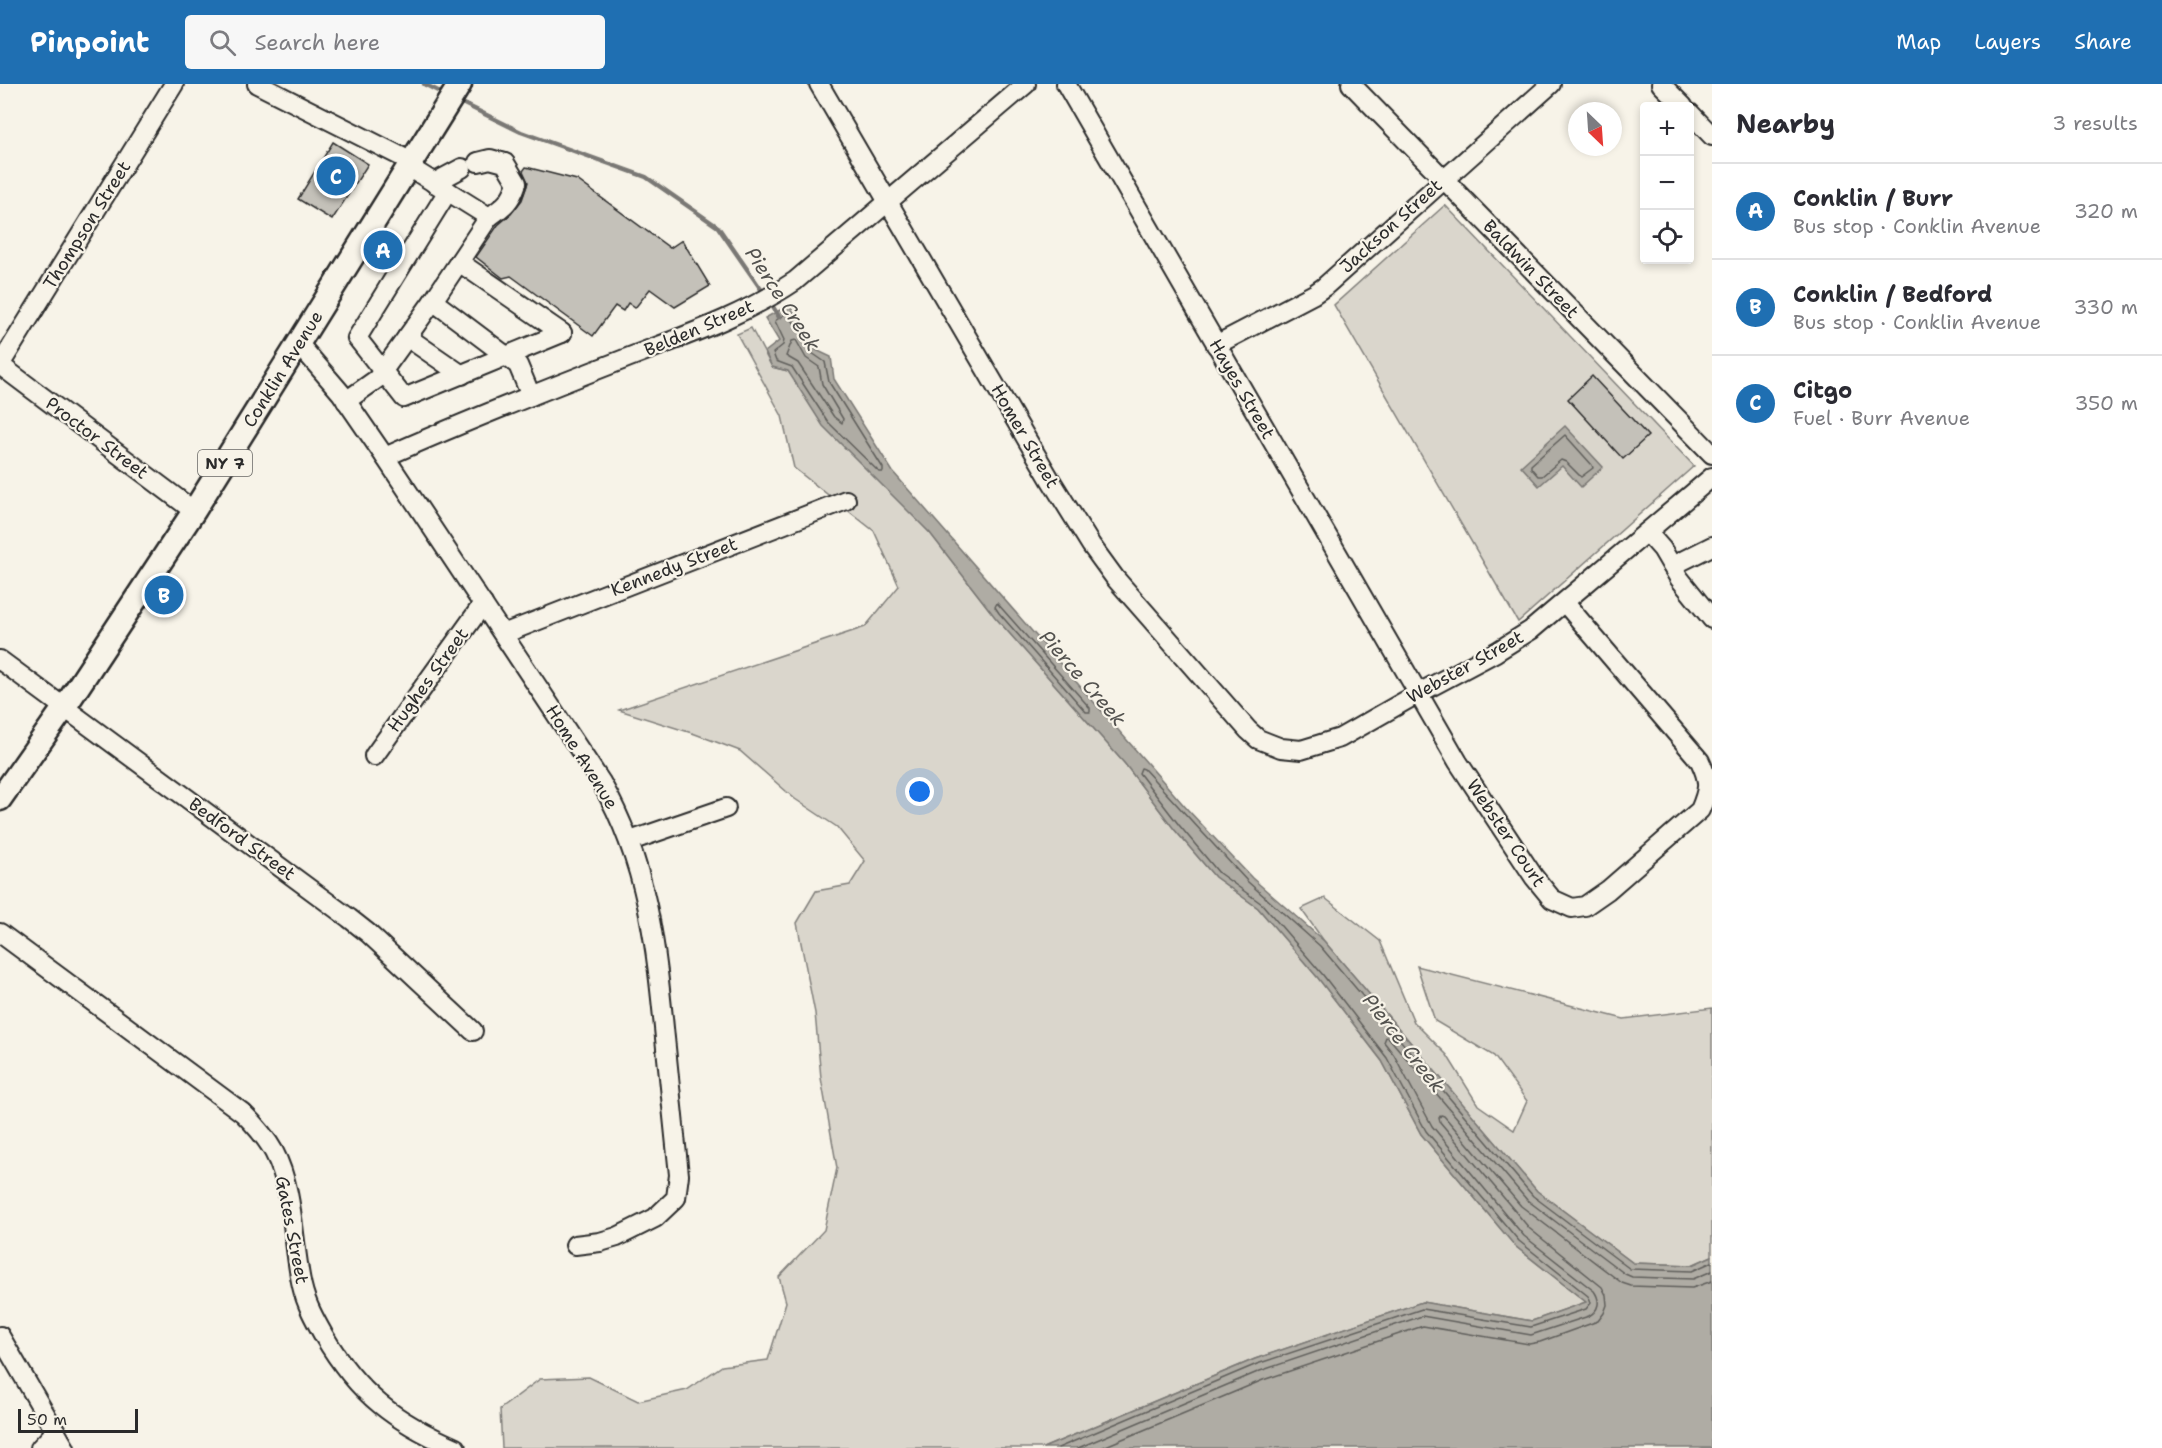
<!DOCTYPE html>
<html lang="en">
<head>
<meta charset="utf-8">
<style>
  :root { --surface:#fff; --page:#f7f7f7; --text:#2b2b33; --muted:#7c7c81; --line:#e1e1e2; --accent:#1f6fb2 }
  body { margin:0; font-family:"Shantell Sans",sans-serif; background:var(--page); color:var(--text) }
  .controls { position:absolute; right:18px; top:18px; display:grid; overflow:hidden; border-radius:6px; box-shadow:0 3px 9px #0003 }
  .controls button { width:54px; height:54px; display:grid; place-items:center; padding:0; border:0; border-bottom:2px solid var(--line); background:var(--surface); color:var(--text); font:30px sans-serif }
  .compass { position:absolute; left:1568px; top:18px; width:54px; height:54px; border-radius:50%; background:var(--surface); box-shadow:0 3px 9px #0003; rotate:155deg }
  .scale { position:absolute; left:18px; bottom:15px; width:120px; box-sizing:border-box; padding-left:6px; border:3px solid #2b2b2b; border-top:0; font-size:16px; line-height:21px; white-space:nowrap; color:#2b2b2b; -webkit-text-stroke:4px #f7f3e8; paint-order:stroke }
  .you { position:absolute; left:920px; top:708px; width:21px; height:21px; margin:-15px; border:4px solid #fff; border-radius:50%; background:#1a73e8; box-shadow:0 0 0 9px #1a73e833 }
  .badge { display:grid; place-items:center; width:39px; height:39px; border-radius:50%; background:var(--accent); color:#fff; font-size:20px; font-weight:700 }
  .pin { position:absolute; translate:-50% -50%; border:3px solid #fff; box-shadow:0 2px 6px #0006 }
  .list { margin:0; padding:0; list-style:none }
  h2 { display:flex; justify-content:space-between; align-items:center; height:78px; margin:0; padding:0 24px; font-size:26px }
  h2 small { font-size:20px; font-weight:400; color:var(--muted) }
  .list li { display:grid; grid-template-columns:39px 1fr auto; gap:18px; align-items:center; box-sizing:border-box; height:96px; padding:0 24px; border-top:2px solid var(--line) }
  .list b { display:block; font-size:22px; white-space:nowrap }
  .list p { margin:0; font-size:20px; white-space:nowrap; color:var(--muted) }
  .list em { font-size:20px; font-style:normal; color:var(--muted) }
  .icon { flex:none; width:33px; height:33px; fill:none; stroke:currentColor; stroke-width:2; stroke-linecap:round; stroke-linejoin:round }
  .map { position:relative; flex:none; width:1712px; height:1364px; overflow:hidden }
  header { display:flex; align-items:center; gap:36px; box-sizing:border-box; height:84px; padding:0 30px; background:var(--accent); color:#fff }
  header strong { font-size:28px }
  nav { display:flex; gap:33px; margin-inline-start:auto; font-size:21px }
  .search { width:420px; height:54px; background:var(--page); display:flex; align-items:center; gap:15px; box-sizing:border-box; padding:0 21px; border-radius:6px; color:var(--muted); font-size:22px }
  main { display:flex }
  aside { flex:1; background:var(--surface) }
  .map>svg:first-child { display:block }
  .green { fill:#dad6cc; stroke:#82807c; stroke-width:1.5 }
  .water { fill:#afaca4; stroke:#7a7874; stroke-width:1.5 }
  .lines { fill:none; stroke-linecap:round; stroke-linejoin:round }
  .shore { stroke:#605f5b; stroke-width:1.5 }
  .stream { stroke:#7a7874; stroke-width:4.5 }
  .building { fill:#c4c1b9; stroke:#2b2b2b; stroke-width:1.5 }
  .minor-casing { stroke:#2b2b2b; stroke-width:22 }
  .major-casing { stroke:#2b2b2b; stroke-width:27 }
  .minor { stroke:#f7f3e8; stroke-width:18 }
  .major { stroke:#f7f3e8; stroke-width:22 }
  .labels { text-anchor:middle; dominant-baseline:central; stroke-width:4.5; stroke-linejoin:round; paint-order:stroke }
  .shield { fill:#f7f3e8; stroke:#686764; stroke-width:1.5 }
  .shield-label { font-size:16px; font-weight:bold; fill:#2b2b2b }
  .street-label { font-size:18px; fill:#2b2b2b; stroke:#f7f3e8 }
  .water-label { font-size:20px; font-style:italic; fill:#53524f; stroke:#f7f3e8 }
</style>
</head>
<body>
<header>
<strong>Pinpoint</strong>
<div class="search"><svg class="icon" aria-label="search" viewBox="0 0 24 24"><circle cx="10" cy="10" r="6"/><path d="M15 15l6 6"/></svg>Search here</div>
<nav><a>Map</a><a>Layers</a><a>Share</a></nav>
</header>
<main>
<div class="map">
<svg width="1712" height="1364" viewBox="0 0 1712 1364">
  <rect width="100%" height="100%" fill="#f7f3e8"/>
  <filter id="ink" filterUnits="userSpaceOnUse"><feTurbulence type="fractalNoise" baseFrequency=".0167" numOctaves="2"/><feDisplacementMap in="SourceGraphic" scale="12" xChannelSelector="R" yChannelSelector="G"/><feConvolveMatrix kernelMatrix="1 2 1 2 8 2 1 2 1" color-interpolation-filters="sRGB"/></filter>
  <g filter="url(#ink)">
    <g class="green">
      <path d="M1445,121L1694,382L1518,538L1334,221Z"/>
      <path d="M751,244L772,283L788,287L802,306L886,403L930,449L995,533L1125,680L1174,745L1215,793L1258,824L1318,894L1382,977L1421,1050L1515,1162L1586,1218L1532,1237L1422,1218L1255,1275L1043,1364H502L500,1325L540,1295L589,1293L638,1317L687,1306L722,1282L768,1276L786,1218L779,1193L824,1146L837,1084L821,994L815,929L797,839L816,807L850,801L865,777L837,743L795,715L740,667L695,650L619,626L865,543L899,502L874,447L794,384L782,332L737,250Z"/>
      <path d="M1325,814L1380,857L1414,938L1447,971L1478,1021L1514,1046L1527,1017L1494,972L1435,937L1417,882L1624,935L1712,924V1172L1692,1181L1633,1179L1537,1107L1324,857L1301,825Z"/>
    </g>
    <g class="water">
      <path d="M789,221L815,259L816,266L831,273L834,295L893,388L1188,726L1252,794L1324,857L1537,1107L1633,1179L1692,1181L1712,1172V1364H1043L1255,1275L1422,1218L1532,1237L1586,1218L1515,1162L1421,1050L1382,977L1318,894L1258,824L1215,793L1174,745L1125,680L995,533L930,449L823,342L788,287L772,283L765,268L779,257L765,234Z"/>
      <path d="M1565,342L1603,383L1581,403L1562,382L1539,402L1521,382Z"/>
    </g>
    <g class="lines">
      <g class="shore">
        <path d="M785,230L789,231L809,261L812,269L825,278L829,298L883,384V388H879L828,338L792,283L776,277L773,269L783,261L784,256L775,237Z"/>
        <path d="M796,256L806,274L819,283L822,300L843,335L842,339L834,333L798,279L786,272L792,257Z"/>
        <path d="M1565,351L1592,381L1593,384L1581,393L1566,378L1561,376L1542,392H1538L1531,384V381Z"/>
        <path d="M997,519L1090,624V628H1086L999,529L995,523Z"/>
        <path d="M1058,1364L1257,1280L1422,1225L1531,1243L1586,1225L1591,1219L1588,1212L1519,1157L1426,1047L1387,974L1323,891L1262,820L1219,789L1179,741L1139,689L1141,684L1144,685L1248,798L1320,862L1533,1112L1630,1185L1692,1187L1712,1178"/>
        <path d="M1078,1364L1260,1287L1422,1232L1531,1251L1589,1232C1599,1226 1601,1217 1594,1207L1524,1152L1432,1042L1394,971L1384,958L1386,953L1389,954L1527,1116L1625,1190L1632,1193L1693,1195L1712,1187"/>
        <path d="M1101,1364L1263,1296L1423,1242L1529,1260L1540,1258L1598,1237L1604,1229L1607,1221L1606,1211L1602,1203L1530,1145L1440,1038L1439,1034L1441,1031L1444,1032L1521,1122L1622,1199L1631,1202L1692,1204L1712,1197"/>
      </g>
      <g class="stream">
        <path d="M424,0L446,11"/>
        <path d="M458,17L521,48L646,93L718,143L765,211"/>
        <path d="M770,218L779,233"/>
      </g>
    </g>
    <g class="building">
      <path d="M333,58L368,80L332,136L298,115Z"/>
      <path d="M526,83L577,96L670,164L682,156L710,202L675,223L650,205L635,224L628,219L623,227L615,222L593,252L511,192L503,194L476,173L498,141L511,130L522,116L528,98L523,87Z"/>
      <path d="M1592,292L1648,352L1623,375L1568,315Z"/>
    </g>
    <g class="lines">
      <defs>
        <g id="minor">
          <path d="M174,0L0,281L194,427"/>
          <path d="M257,0L412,78"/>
          <path d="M819,0L1050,395L1091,461L1115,494L1248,646L1258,655L1281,664L1301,666L1340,654L1419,609L1496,568L1531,546L1712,393"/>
          <path d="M1066,0L1458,678L1534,793L1552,815L1572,824L1585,822L1608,806L1700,726C1709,705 1710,698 1700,677L1565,519"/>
          <path d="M1351,0L1712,370"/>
          <path d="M1661,0L1683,22"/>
          <path d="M1690,29L1712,52"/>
          <path d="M478,78L490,75L505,79L517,99C511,117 505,122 489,133"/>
          <path d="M409,83L489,133L433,217"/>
          <path d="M434,99L462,84"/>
          <path d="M448,107L357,254L404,314L562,249"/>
          <path d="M459,178L562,249"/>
          <path d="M407,253L462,291"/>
          <path d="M299,260L341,309L385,373L601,698C648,780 656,862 665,954C670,1000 674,1045 679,1091L676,1114L655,1134L617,1153L600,1158L575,1161"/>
          <path d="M1216,261L1314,210L1324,203L1551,0"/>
          <path d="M346,317L377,295L433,217L518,281L531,312"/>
          <path d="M385,373C463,338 542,307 622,276C681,253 742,233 795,197L1026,0"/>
          <path d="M1647,448L1662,465L1679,494L1712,535"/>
          <path d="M1672,482L1712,462"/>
          <path d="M503,550L846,416"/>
          <path d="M0,576L349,834L368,849L473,947"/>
          <path d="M374,672L483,520"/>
          <path d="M630,757L726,724"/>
          <path d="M0,849L243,1029C255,1041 266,1053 274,1068C295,1108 292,1159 302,1202C306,1220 315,1236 324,1252C358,1310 395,1338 456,1364"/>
          <path d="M0,1252L65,1364"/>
          <path d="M40,1364L56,1347"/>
        </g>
        <path id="major" d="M0,715L64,624L194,427L460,0"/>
      </defs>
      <use href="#minor" class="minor-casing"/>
      <use href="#major" class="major-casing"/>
      <use href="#minor" class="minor"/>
      <use href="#major" class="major"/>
    </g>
  </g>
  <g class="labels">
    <rect class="shield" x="198" y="366" width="54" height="26" rx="4.5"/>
    <g class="shield-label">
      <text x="225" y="379">NY 7</text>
    </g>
    <g class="street-label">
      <text transform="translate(87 141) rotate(-58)">Thompson Street</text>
      <text transform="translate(1391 142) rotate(-42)">Jackson Street</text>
      <text transform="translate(1531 185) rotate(46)">Baldwin Street</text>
      <text transform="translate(699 244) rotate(-23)">Belden Street</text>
      <text transform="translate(283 285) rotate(-58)">Conklin Avenue</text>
      <text transform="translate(1242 305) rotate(60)">Hayes Street</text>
      <text transform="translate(1025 352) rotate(60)">Homer Street</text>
      <text transform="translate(97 354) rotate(37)">Proctor Street</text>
      <text transform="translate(674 483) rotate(-21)">Kennedy Street</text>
      <text transform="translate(1465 583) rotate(-29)">Webster Street</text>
      <text transform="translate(428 596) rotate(-54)">Hughes Street</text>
      <text transform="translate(582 673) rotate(58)">Home Avenue</text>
      <text transform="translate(1506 749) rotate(56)">Webster Court</text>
      <text transform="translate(242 755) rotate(36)">Bedford Street</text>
      <text transform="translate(292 1146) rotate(79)">Gates Street</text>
    </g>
    <g class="water-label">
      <text transform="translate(783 215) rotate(57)">Pierce Creek</text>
      <text transform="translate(1083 594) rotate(49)">Pierce Creek</text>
      <text transform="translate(1404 959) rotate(52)">Pierce Creek</text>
    </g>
  </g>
</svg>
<div class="controls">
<button>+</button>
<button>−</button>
<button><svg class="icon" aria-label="locate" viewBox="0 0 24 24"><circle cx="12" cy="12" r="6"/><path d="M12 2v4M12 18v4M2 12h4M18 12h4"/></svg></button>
</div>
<svg class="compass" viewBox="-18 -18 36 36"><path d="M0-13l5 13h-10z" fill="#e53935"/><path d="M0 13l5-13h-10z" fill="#7c7c81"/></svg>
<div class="scale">50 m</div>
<div class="you"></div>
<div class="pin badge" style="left:383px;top:166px">A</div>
<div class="pin badge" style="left:164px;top:511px">B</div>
<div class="pin badge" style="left:336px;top:92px">C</div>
</div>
<aside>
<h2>Nearby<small>3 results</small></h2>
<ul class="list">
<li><span class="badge">A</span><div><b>Conklin / Burr</b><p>Bus stop · Conklin Avenue</p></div><em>320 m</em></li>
<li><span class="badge">B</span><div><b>Conklin / Bedford</b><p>Bus stop · Conklin Avenue</p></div><em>330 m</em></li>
<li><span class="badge">C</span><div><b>Citgo</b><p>Fuel · Burr Avenue</p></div><em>350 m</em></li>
</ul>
</aside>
</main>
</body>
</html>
